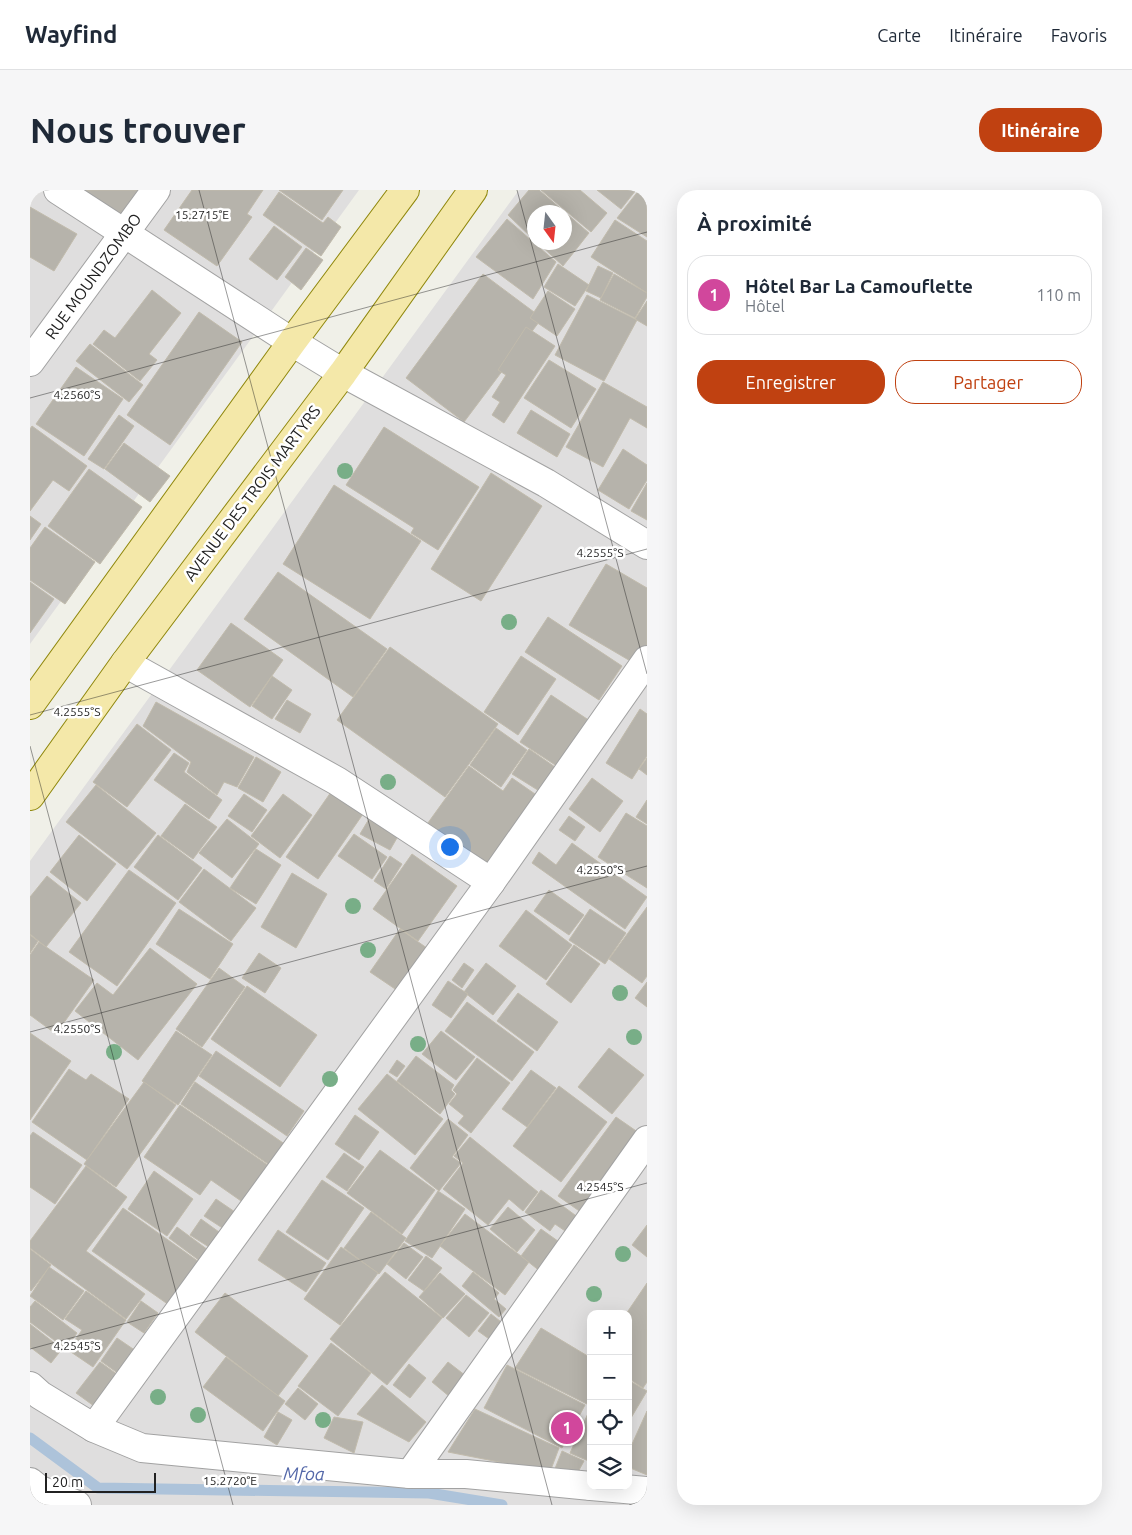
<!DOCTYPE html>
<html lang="fr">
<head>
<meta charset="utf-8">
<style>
  :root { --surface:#fff; --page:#f6f6f7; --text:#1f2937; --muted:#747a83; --line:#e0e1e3; --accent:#c04111 }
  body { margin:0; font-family:Ubuntu,sans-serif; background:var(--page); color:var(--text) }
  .controls { position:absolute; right:15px; bottom:15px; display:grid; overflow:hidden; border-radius:10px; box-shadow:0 5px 20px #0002 }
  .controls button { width:45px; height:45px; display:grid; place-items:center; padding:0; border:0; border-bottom:1px solid var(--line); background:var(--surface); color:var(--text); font:25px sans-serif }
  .compass { position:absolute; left:497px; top:15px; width:45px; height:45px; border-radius:50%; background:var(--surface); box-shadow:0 5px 20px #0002; rotate:165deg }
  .scale { position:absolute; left:15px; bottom:12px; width:111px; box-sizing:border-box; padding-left:5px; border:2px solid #212121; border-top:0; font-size:14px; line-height:18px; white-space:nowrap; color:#212121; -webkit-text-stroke:4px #fff; paint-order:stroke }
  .you { position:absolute; left:419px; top:656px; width:18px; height:18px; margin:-12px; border:4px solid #fff; border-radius:50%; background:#1a73e8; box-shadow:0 0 0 8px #1a73e833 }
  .badge { display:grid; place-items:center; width:32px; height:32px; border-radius:50%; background:var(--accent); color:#fff; font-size:16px; font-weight:700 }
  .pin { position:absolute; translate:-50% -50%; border:2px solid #fff; box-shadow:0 1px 5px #0006 }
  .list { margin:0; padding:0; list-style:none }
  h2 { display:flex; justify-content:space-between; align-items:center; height:65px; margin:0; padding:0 20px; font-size:21px }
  h2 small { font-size:16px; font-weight:400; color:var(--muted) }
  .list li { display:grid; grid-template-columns:32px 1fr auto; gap:15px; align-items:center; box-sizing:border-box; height:80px; margin:0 10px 10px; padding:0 10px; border:1px solid var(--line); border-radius:20px }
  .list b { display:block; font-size:19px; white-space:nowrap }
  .list p { margin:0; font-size:16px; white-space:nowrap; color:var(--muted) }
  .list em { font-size:16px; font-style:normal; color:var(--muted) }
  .actions { display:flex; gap:10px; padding:15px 20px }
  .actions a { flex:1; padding:11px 0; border:1px solid var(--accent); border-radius:20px; text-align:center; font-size:18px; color:var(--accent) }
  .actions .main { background:var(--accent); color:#fff }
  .icon { flex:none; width:28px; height:28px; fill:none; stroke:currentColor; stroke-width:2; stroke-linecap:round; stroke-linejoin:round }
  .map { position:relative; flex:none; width:617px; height:1315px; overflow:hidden; border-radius:20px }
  header { display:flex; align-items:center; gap:30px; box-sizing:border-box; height:70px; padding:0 25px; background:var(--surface); border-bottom:1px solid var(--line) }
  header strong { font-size:24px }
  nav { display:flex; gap:28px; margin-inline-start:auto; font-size:18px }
  .intro { display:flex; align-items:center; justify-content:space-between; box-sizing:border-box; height:120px; padding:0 30px }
  h1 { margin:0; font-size:35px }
  .button { padding:12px 22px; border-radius:20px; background:var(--accent); color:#fff; font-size:18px; font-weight:700 }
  main { display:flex; gap:30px; padding:0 30px }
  aside { flex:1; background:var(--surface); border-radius:20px; box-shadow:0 5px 20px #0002 }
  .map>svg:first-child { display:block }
  .residential { fill:#dfdede; fill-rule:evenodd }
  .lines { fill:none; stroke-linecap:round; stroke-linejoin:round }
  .stream { stroke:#adc3da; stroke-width:11 }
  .building { fill:#b6b3ab; stroke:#c1bbac }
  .minor-casing { stroke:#a2a2a2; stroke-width:30 }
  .major-casing { stroke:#90880d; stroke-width:30 }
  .minor { stroke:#fff; stroke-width:28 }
  .major { stroke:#f4e8a9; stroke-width:28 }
  .tree { fill:#78ae87 }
  .ticks { fill:none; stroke:#212121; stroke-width:1; stroke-opacity:0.45 }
  .labels { text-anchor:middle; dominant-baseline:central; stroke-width:5; stroke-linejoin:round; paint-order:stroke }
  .street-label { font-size:16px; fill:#212121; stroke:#fff }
  .water-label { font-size:18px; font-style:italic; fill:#5468a9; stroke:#fff }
  .ticks-label { font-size:12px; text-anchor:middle; fill:#212121; stroke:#fff; stroke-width:5; stroke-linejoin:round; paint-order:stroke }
</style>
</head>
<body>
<header>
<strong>Wayfind</strong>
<nav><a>Carte</a><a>Itinéraire</a><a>Favoris</a></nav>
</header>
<div class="intro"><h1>Nous trouver</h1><a class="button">Itinéraire</a></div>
<main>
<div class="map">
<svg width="617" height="1315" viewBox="0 0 617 1315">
  <rect width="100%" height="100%" fill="#f0f0e8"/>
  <g class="residential">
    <path d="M0,0H329L0,454Z"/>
    <path d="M489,0H617V1315H0V671ZM504,22H534V52H504ZM561,1124H598V1296H561Z"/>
  </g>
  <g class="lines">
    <path class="stream" d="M0,1248L68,1298L399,1303L472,1315"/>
  </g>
  <g class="building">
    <path d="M41,0H110L88,32Z"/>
    <path d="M162,0H233L217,24L222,27L187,76L134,40Z"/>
    <path d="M249,0H313L292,30Z"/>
    <path d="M499,0H509L559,43L533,76L507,52H534V22H504V50L478,25Z"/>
    <path d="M511,0H550L577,23L561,42Z"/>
    <path d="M567,0H606L591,19Z"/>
    <path d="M609,0H617V47L587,28Z"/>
    <path d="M249,2L293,33L298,27L311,37L291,66L233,25Z"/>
    <path d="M0,17L47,44L24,81L0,67Z"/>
    <path d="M477,29L526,72L503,109L446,67Z"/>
    <path d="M585,30L617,51V103L561,67Z"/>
    <path d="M244,36L272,57L247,90L219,69Z"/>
    <path d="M276,58L293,70L271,100L255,87Z"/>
    <path d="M528,74L559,95L545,116L514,97Z"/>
    <path d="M568,76L583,83L571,108L556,101Z"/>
    <path d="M453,84L512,128L434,232L376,188Z"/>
    <path d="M584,84L617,103V107L605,128L570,110Z"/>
    <path d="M122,100L151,123L119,164L127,170L110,191L63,154L74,140L85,148Z"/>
    <path d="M518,101L545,119L527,146L500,128Z"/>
    <path d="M557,105L607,130L574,191L525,165Z"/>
    <path d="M617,111V136L605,129Z"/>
    <path d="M169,122L212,152L140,255L97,225Z"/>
    <path d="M496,137L525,156L474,233L462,225L470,212L462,207L476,185L468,180Z"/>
    <path d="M60,154L113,195L99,212L46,171Z"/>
    <path d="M519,170L566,199L541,238L494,208Z"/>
    <path d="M46,177L93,209L54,266L6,234Z"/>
    <path d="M573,192L617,217V238L600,228L573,277L536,257Z"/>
    <path d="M501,220L540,244L527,267L487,243Z"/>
    <path d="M89,225L104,236L74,279L58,269Z"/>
    <path d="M2,236L57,276L39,301L23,290L0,321V239Z"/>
    <path d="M354,237L449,297L408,360L381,343L384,338L316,295Z"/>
    <path d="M94,253L140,286L120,312L75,279Z"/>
    <path d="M593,259L617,275V290L599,319L568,300Z"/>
    <path d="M59,279L112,317L70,374L18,336Z"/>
    <path d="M461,283L512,316L451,411L401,379Z"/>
    <path d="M617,293V330L601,321Z"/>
    <path d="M304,295L391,351L340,429L253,374Z"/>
    <path d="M0,326L11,334L0,350Z"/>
    <path d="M15,337L65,372L35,414L0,390V358Z"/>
    <path d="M576,374L617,398V462L609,476L539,435Z"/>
    <path d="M248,382L357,459L323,507L214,429Z"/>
    <path d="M0,392L24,409L0,443Z"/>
    <path d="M518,427L592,476L569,510L495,462Z"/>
    <path d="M201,433L253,470L220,517L167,480Z"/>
    <path d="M360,457L468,534L415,607L307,530Z"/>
    <path d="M491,466L526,489L488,545L454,522Z"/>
    <path d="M242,486L262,500L242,529L222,516Z"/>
    <path d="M521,505L563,533L533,580L490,552Z"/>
    <path d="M257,510L281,524L270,543L245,529Z"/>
    <path d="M126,512L224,567L207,597L194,592L187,605L157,582L161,572L113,536Z"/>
    <path d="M610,519L617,524V566L602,589L576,573Z"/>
    <path d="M107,534L141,560L97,617L63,592Z"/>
    <path d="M466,538L497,560L471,597L440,575Z"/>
    <path d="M499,559L535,584L519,607L482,584Z"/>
    <path d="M144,563L159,573L154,582L192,610L179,629L124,590Z"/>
    <path d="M226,567L251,582L233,612L208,598Z"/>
    <path d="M617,568V585L609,579Z"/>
    <path d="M439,576L473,601L482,588L515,611L462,684L395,637Z"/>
    <path d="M562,588L593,611L570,642L539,619Z"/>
    <path d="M66,595L126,643L97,679L36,632Z"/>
    <path d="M301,602L333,624L288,689L256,667Z"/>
    <path d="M214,604L237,620L222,642L198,626Z"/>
    <path d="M253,604L282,625L250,668L221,646Z"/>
    <path d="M617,610V634L606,627Z"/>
    <path d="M155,614L187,637L163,669L131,646Z"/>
    <path d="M596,623L617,636V698L568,667Z"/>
    <path d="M342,624L371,641L360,660L330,644Z"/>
    <path d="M539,626L555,637L545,651L529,640Z"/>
    <path d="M197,629L229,654L202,688L169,663Z"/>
    <path d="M324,644L357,667L342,689L308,666Z"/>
    <path d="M49,645L86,674L57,711L20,682Z"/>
    <path d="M128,645L172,678L148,710L104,677Z"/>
    <path d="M542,653L617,707L595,739L502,673L509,662L526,675Z"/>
    <path d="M226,659L251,675L226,714L200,698Z"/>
    <path d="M382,664L427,696L388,751L343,719Z"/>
    <path d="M360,666L372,674L356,699L344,691Z"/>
    <path d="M174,679L226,718L201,751L149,712Z"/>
    <path d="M99,680L146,713L87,796L39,762Z"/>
    <path d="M262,683L297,704L266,758L231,737Z"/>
    <path d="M17,686L51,713L16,757L0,744V707Z"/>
    <path d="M519,700L554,725L539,745L504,721Z"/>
    <path d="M617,717V786L612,793L579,769Z"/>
    <path d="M149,719L203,754L180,789L126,754Z"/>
    <path d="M560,719L596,743L575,774L539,750Z"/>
    <path d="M496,720L542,755L516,790L469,756Z"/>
    <path d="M370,739L401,761L371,803L340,782Z"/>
    <path d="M0,745L8,751L0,763Z"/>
    <path d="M9,752L64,790L26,844L0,825V765Z"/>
    <path d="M544,755L570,774L541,813L516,794Z"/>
    <path d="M120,758L167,794L108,870L45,821L67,793L83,805Z"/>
    <path d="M229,763L251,778L235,803L212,788Z"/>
    <path d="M434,773L444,780L432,798L422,790Z"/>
    <path d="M456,773L486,796L463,825L434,802Z"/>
    <path d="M189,778L215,797L172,857L146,839Z"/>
    <path d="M418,791L438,804L421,828L402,815Z"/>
    <path d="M617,792V817L605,808Z"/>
    <path d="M217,796L287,845L250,897L181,849Z"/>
    <path d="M488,803L528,832L507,861L467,831Z"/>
    <path d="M437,812L504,862L482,891L415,841Z"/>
    <path d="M146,841L182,865L148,915L112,891Z"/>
    <path d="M411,841L445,867L426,890L392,864Z"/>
    <path d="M0,843L41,871L0,930Z"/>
    <path d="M579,858L614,885L582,924L548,897Z"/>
    <path d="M186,861L274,921L257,946L169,886Z"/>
    <path d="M386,866L424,895L421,900L425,904L410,924L367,891Z"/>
    <path d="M447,868L480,893L441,943L428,933L434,926L419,914L427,904L423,900Z"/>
    <path d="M367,870L375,876L367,887L359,882Z"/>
    <path d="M39,879L56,890L61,884L99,909L57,970L2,932Z"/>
    <path d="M501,880L526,898L497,937L472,919Z"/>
    <path d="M357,884L413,929L385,965L328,919Z"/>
    <path d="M114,892L146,915L86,997L54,974Z"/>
    <path d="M165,892L256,955L241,976L151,914Z"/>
    <path d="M529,896L577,932L531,992L483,956Z"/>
    <path d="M150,915L239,976L214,1013L181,990L170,1005L114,967Z"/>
    <path d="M325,925L349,942L329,970L305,954Z"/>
    <path d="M586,927L612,945L555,1025L528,1006Z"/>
    <path d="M418,929L438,945L422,967L431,973L409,1001L380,978Z"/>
    <path d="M3,942L52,975L25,1014L0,997V946Z"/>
    <path d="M440,947L508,1002L493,1021L479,1009L458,1035L413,999L433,973L424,966Z"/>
    <path d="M350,960L405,1000L372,1044L317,1003Z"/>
    <path d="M314,963L334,977L317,1001L296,987Z"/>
    <path d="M56,976L97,1007L56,1061L115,1104L96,1129L0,1058V1051Z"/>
    <path d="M124,981L163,1009L137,1046L98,1019Z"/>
    <path d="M292,990L334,1018L298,1070L256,1042Z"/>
    <path d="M511,1000L549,1028L538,1043L525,1034L520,1041L495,1022Z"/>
    <path d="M408,1001L435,1019L402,1068L375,1051Z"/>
    <path d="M186,1009L205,1022L194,1039L174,1026Z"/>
    <path d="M478,1017L505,1040L487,1062L460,1039Z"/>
    <path d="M93,1018L169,1072L139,1115L62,1061Z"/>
    <path d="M341,1022L376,1048L349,1084L314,1058Z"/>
    <path d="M435,1024L499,1072L475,1105L410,1056Z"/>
    <path d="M171,1029L189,1042L179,1057L160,1045Z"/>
    <path d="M617,1035V1067L602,1055Z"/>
    <path d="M147,1037L178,1060L170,1071L139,1048Z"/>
    <path d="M511,1039L532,1054L511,1082L491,1066Z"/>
    <path d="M248,1040L296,1073L276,1102L228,1070Z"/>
    <path d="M374,1053L393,1067L376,1089L357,1074Z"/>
    <path d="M311,1057L348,1083L310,1135L274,1109Z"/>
    <path d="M0,1059L21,1075L1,1101L0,1099Z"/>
    <path d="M396,1066L412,1078L394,1101L378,1090Z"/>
    <path d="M19,1077L54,1101L33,1130L0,1106Z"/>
    <path d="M355,1082L412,1128L357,1195L300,1149Z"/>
    <path d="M443,1082L469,1103L464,1109L476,1119L469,1127L432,1096Z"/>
    <path d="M410,1083L435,1104L413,1128L389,1107Z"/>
    <path d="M617,1093V1192L613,1198L598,1188V1124H596Z"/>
    <path d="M56,1101L96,1130L63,1177L38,1160L52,1140L35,1129Z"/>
    <path d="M195,1103L278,1166L248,1206L165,1142Z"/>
    <path d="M436,1105L459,1123L439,1147L416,1128Z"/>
    <path d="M5,1111L47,1143L36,1159L0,1132V1117Z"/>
    <path d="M111,1111L128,1123L114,1143L97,1132Z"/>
    <path d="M461,1124L475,1135L462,1151L448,1141Z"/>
    <path d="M0,1134L32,1159L21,1173L0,1157Z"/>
    <path d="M511,1138L561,1168V1216L485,1178Z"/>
    <path d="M87,1148L106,1161L89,1184L71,1171Z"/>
    <path d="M301,1153L341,1183L308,1226L268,1196Z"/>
    <path d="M196,1167L255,1211L233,1241L173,1197Z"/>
    <path d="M70,1172L88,1185L64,1216L46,1203Z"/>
    <path d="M418,1172L436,1186L420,1207L402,1192Z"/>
    <path d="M379,1174L396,1188L380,1208L363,1195Z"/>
    <path d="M477,1175L555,1215L532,1258L454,1218Z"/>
    <path d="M598,1190L617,1201L598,1233Z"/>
    <path d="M352,1195L396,1232L379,1252L327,1224Z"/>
    <path d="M268,1198L288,1214L275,1230L255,1214Z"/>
    <path d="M445,1219L529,1258L520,1282L418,1262Z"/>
    <path d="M560,1219L561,1220V1272L540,1263Z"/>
    <path d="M617,1221V1285L598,1277V1263Z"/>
    <path d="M248,1222L262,1230L247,1255L234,1247Z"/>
    <path d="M304,1227L333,1232L324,1263L294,1248Z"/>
    <path d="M532,1261L554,1271L548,1282L524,1281Z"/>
  </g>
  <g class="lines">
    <defs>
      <g id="minor">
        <path d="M28,0L262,152L313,183L516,293L617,355"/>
        <path d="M0,172L126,0"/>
        <path d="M95,473L307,591L461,692"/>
        <path d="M0,1196L10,1205L64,1238L112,1258L380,1284H436L561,1296"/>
        <path d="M64,1238L461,692L617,470"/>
        <path d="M380,1284L617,950"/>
        <path d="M0,1292L10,1300L47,1315"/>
        <path d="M561,1296L617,1301"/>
      </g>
      <g id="major">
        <path d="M0,515L262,152L375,0"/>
        <path d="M0,606L95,473L313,183L443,0"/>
      </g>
    </defs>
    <use href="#minor" class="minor-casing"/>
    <use href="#major" class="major-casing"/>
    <use href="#minor" class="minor"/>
    <use href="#major" class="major"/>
  </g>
  <g class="tree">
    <circle cx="315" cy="281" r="8"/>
    <circle cx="479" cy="432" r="8"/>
    <circle cx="358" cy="592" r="8"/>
    <circle cx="323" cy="716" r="8"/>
    <circle cx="338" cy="760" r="8"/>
    <circle cx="590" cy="803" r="8"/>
    <circle cx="604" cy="847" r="8"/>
    <circle cx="388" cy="854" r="8"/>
    <circle cx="84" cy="862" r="8"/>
    <circle cx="300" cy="889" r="8"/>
    <circle cx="593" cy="1064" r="8"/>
    <circle cx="564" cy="1104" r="8"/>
    <circle cx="128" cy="1207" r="8"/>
    <circle cx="168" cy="1225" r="8"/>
    <circle cx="293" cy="1230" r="8"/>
  </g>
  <path class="ticks" d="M169,0L522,1315M487,0L617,484M0,208L617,42M0,525L617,359M0,556L203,1315M0,842L617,676M0,1159L617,993M599,1315L617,1310"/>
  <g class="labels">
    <g class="street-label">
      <text transform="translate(63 86) rotate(-54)">RUE MOUNDZOMBO</text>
      <text transform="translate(222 303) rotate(-53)">AVENUE DES TROIS MARTYRS</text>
    </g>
    <g class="water-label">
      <text transform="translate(274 1283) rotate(1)">Mfoa</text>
    </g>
  </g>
  <g class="ticks-label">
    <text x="172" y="29">15.2715°E</text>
    <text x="47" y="209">4.2560°S</text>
    <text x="570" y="367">4.2555°S</text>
    <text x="47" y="526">4.2555°S</text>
    <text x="570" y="684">4.2550°S</text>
    <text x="47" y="843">4.2550°S</text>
    <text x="570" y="1001">4.2545°S</text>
    <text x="47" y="1160">4.2545°S</text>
    <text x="200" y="1295">15.2720°E</text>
  </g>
</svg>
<div class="controls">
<button>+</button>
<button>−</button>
<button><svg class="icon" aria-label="locate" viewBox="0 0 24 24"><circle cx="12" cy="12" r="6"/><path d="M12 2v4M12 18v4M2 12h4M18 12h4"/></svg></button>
<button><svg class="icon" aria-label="layers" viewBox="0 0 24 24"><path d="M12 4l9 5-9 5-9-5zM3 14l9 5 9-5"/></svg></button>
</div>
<svg class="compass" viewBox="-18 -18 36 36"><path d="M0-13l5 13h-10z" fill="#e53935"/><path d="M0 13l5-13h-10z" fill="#747a83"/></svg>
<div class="scale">20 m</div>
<div class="you"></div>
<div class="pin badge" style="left:537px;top:1238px;background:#d1479c">1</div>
</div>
<aside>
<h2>À proximité<small></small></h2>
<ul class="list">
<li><span class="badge" style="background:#d1479c">1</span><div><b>Hôtel Bar La Camouflette</b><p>Hôtel</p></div><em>110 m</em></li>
</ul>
<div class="actions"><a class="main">Enregistrer</a><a>Partager</a></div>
</aside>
</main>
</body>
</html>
